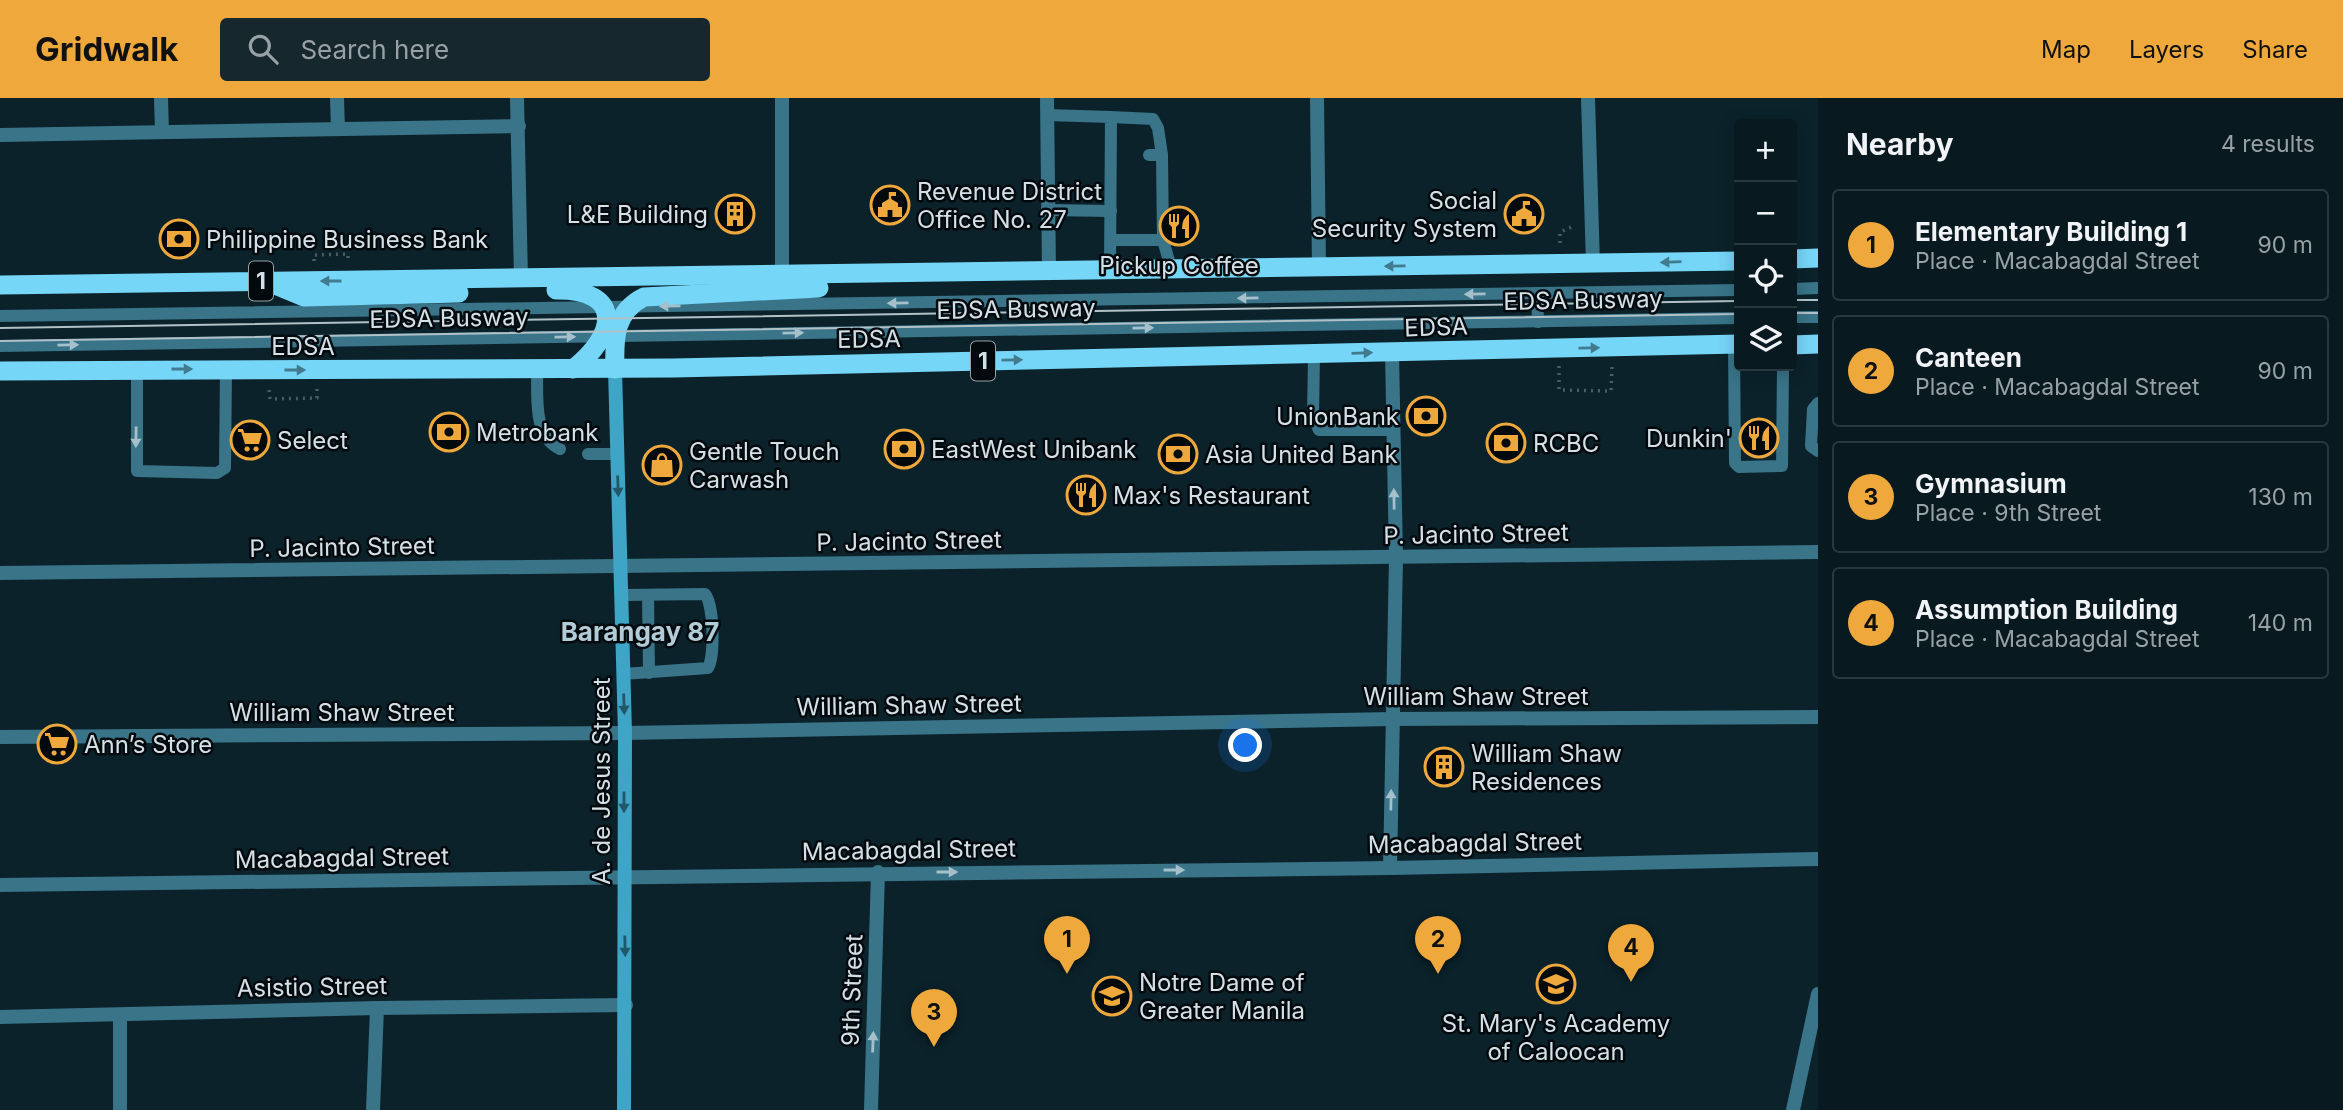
<!DOCTYPE html>
<html lang="en">
<head>
<meta charset="utf-8">
<style>
  :root { --surface:#081a20; --page:#16272d; --text:#f1f3f6; --muted:#98a1a5; --line:#29383e; --accent:#eea83c }
  body { margin:0; font-family:Inter,sans-serif; background:var(--page); color:var(--text) }
  .controls { position:absolute; right:21px; top:21px; display:grid; overflow:hidden; border-radius:7px; box-shadow:0 4px 18px #0003 }
  .controls button { width:63px; height:63px; display:grid; place-items:center; padding:0; border:0; border-bottom:2px solid var(--line); background:var(--surface); color:var(--text); font:35px sans-serif }
  .you { position:absolute; left:1246px; top:648px; width:24px; height:24px; margin:-18px; border:5px solid #fff; border-radius:50%; background:#1a73e8; box-shadow:0 0 0 10px #1a73e833 }
  .badge { display:grid; place-items:center; width:46px; height:46px; border-radius:50%; background:var(--accent); color:#111; font-size:23px; font-weight:700 }
  .pin { position:absolute; translate:-50% -58px; filter:drop-shadow(0 2px 4px #0008) }
  .pin::after { content:''; position:absolute; top:37px; width:24px; height:21px; background:inherit; clip-path:polygon(0 0,100% 0,50% 100%) }
  .list { margin:0; padding:0; list-style:none }
  h2 { display:flex; justify-content:space-between; align-items:center; height:91px; margin:0; padding:0 28px; font-size:30px }
  h2 small { font-size:23px; font-weight:400; color:var(--muted) }
  .list li { display:grid; grid-template-columns:46px 1fr auto; gap:21px; align-items:center; box-sizing:border-box; height:112px; margin:0 14px 14px; padding:0 14px; border:2px solid var(--line); border-radius:7px }
  .list b { display:block; font-size:26px; white-space:nowrap }
  .list p { margin:0; font-size:23px; white-space:nowrap; color:var(--muted) }
  .list em { font-size:23px; font-style:normal; color:var(--muted) }
  .icon { flex:none; width:38px; height:38px; fill:none; stroke:currentColor; stroke-width:2; stroke-linecap:round; stroke-linejoin:round }
  .map { position:relative; flex:none; width:1818px; height:1012px; overflow:hidden }
  header { display:flex; align-items:center; gap:42px; box-sizing:border-box; height:98px; padding:0 35px; background:var(--accent); color:#111 }
  header strong { font-size:33px }
  nav { display:flex; gap:38px; margin-inline-start:auto; font-size:24px }
  .search { width:490px; height:63px; background:var(--page); display:flex; align-items:center; gap:18px; box-sizing:border-box; padding:0 24px; border-radius:7px; color:var(--muted); font-size:26px }
  main { display:flex }
  aside { flex:1; background:var(--surface) }
  .map>svg:first-child { display:block }
  .lines { fill:none; stroke-linecap:round; stroke-linejoin:round }
  .path { stroke:#495d64; stroke-width:3.5; stroke-dasharray:2 5; stroke-linecap:butt }
  .service { stroke:#397489; stroke-width:12 }
  .minor { stroke:#397489; stroke-width:14 }
  .tertiary { stroke:#397489; stroke-width:14 }
  .secondary { stroke:#3ea5c7; stroke-width:14 }
  .trunk { stroke:#76d6f7; stroke-width:19 }
  .tram { stroke:#b2c1c7; stroke-width:2 }
  .oneway { fill:#427a8e }
  .oneway2 { fill:#a5c0ca }
  .oneway3 { fill:#20586a }
  .labels { text-anchor:middle; dominant-baseline:central; stroke-width:5; stroke-linejoin:round; paint-order:stroke }
  .shield { fill:#030a0d; stroke:#95a0a5; stroke-width:2 }
  .shield-label { font-size:23px; font-weight:bold; fill:#d3e0e6 }
  .poi-label { font-size:24px; fill:#d3e0e6; stroke:#030a0d; text-anchor:start }
  .street-label { font-size:24px; fill:#d3e0e6; stroke:#030a0d }
  .neighbourhood-label { font-size:26px; font-weight:bold; fill:#b2ccd7; stroke:#030a0d }
</style>
</head>
<body>
<header>
<strong>Gridwalk</strong>
<div class="search"><svg class="icon" aria-label="search" viewBox="0 0 24 24"><circle cx="10" cy="10" r="6"/><path d="M15 15l6 6"/></svg>Search here</div>
<nav><a>Map</a><a>Layers</a><a>Share</a></nav>
</header>
<main>
<div class="map">
<svg width="1818" height="1012" viewBox="0 0 1818 1012">
  <rect width="100%" height="100%" fill="#0b222a"/>
  <g class="lines">
    <g class="path">
      <path d="M1560,145V134L1574,128"/>
      <path d="M314,163V157L348,156V164"/>
      <path d="M1559,268V292L1611,293L1612,268"/>
      <path d="M269,292L270,301L317,300V290"/>
    </g>
    <g class="service">
      <path d="M1047,17L1111,19L1110,172"/>
      <path d="M1111,19L1153,21L1158,30L1162,57"/>
      <path d="M1149,57H1162L1163,142L1171,170"/>
      <path d="M1047,112L1111,113"/>
      <path d="M1112,142H1163"/>
      <path d="M1792,191L1818,190"/>
      <path d="M1537,195L1538,224"/>
      <path d="M0,218L1739,192"/>
      <path d="M1792,219H1818"/>
      <path d="M1734,246L1735,365L1739,369L1782,368L1783,268"/>
      <path d="M0,248L1739,220"/>
      <path d="M1314,257L1313,319L1319,332H1393"/>
      <path d="M137,271V373L217,375L225,370L226,271"/>
      <path d="M537,271C538,297 532,338 560,351"/>
      <path d="M1818,305L1813,311L1811,348L1818,353"/>
      <path d="M588,356H617"/>
      <path d="M621,497L705,496C714,507 715,558 708,570L623,576"/>
      <path d="M648,497L649,575"/>
    </g>
    <g class="minor">
      <path d="M161,0L162,34"/>
      <path d="M337,0L338,31"/>
      <path d="M1047,0L1049,175"/>
      <path d="M1317,0L1319,169"/>
      <path d="M0,37L519,28"/>
      <path d="M782,177V0"/>
      <path d="M0,475L1818,454"/>
      <path d="M0,639L625,635L1393,621L1818,619"/>
      <path d="M1390,770L1396,460L1392,255"/>
      <path d="M0,787L1390,770L1818,761"/>
      <path d="M120,917V1012"/>
      <path d="M0,919L377,910L626,907"/>
      <path d="M373,1012L377,910"/>
      <path d="M871,1012L878,774"/>
      <path d="M1793,1012L1818,896"/>
    </g>
    <g class="tertiary">
      <path d="M517,0L521,181"/>
      <path d="M1588,0L1593,167"/>
    </g>
    <path class="secondary" d="M615,271L625,635L624,1012"/>
    <g class="trunk">
      <path d="M1792,161L1818,160"/>
      <path d="M0,187L1739,163"/>
      <path d="M275,187L304,199L459,195"/>
      <path d="M556,192C624,191 617,237 573,271"/>
      <path d="M1792,247L1818,246"/>
      <path d="M615,271C614,241 614,214 644,199L819,190"/>
      <path d="M0,273L674,270L1739,246"/>
    </g>
    <g class="tram">
      <path d="M1792,202H1818"/>
      <path d="M1792,215H1818"/>
      <path d="M0,230L1739,203"/>
      <path d="M0,243L1739,216"/>
    </g>
  </g>
  <defs><path id="oneway-solid" d="M-6-.8H1V-3.2L6.5 0L1 3.2V.8H-6Z" transform="scale(1.75)"/></defs>
  <g class="oneway">
    <use href="#oneway-solid" transform="translate(1671 164) rotate(178)"/>
    <use href="#oneway-solid" transform="translate(1395 168) rotate(179)"/>
    <use href="#oneway-solid" transform="translate(331 183) rotate(180)"/>
    <use href="#oneway-solid" transform="translate(1589 250) rotate(-1)"/>
    <use href="#oneway-solid" transform="translate(1362 255) rotate(-2)"/>
    <use href="#oneway-solid" transform="translate(1012 262) rotate(-1)"/>
    <use href="#oneway-solid" transform="translate(182 271)"/>
    <use href="#oneway-solid" transform="translate(295 272)"/>
  </g>
  <g class="oneway2">
    <use href="#oneway-solid" transform="translate(1475 196) rotate(179)"/>
    <use href="#oneway-solid" transform="translate(1248 200) rotate(179)"/>
    <use href="#oneway-solid" transform="translate(898 205) rotate(179)"/>
    <use href="#oneway-solid" transform="translate(670 208) rotate(179)"/>
    <use href="#oneway-solid" transform="translate(1143 230) rotate(-1)"/>
    <use href="#oneway-solid" transform="translate(793 235) rotate(-1)"/>
    <use href="#oneway-solid" transform="translate(565 239) rotate(-1)"/>
    <use href="#oneway-solid" transform="translate(68 247) rotate(-1)"/>
    <use href="#oneway-solid" transform="translate(136 339) rotate(91)"/>
    <use href="#oneway-solid" transform="translate(1394 401) rotate(-91)"/>
    <use href="#oneway-solid" transform="translate(1391 702) rotate(-89)"/>
    <use href="#oneway-solid" transform="translate(1174 772)"/>
    <use href="#oneway-solid" transform="translate(947 774)"/>
    <use href="#oneway-solid" transform="translate(873 944) rotate(-88)"/>
  </g>
  <g class="oneway3">
    <use href="#oneway-solid" transform="translate(618 388) rotate(88)"/>
    <use href="#oneway-solid" transform="translate(624 606) rotate(88)"/>
    <use href="#oneway-solid" transform="translate(624 704) rotate(90)"/>
    <use href="#oneway-solid" transform="translate(625 848) rotate(89)"/>
  </g>
  <defs>
    <symbol id="civic-ring" viewBox="-11 -11 22 22"><circle r="9.5" fill="#030a0d" stroke="#eea83c" stroke-width="1.5"/><path d="M-.6-6.5H3V-4.5H.6V-3L4-1V1h2V6H-6V1h2V-1L-.6-3ZM-1.2 2.5V6h2.4V2.5Z" fill="#eea83c"/></symbol>
    <symbol id="building-ring" viewBox="-11 -11 22 22"><circle r="9.5" fill="#030a0d" stroke="#eea83c" stroke-width="1.5"/><path d="M-4-6H4V6H1V3H-1V6H-4ZM-2.5-4.3h1.7v1.8h-1.7ZM.8-4.3h1.7v1.8H.8ZM-2.5-1h1.7V.8h-1.7ZM.8-1h1.7V.8H.8Z" fill="#eea83c"/></symbol>
    <symbol id="restaurant-ring" viewBox="-11 -11 22 22"><circle r="9.5" fill="#030a0d" stroke="#eea83c" stroke-width="1.5"/><path d="M-5-6h1v4h1v-4h1v4h1v-4h1v5L-1.5 .5V6h-2V.5L-5-1ZM5-6V6H3V1.5H1.5Q1.5-4 5-6Z" fill="#eea83c"/></symbol>
    <symbol id="bank-ring" viewBox="-11 -11 22 22"><circle r="9.5" fill="#030a0d" stroke="#eea83c" stroke-width="1.5"/><path d="M-6-4H6V4H-6ZM0-2.3a2.3 2.3 0 1 0 0 4.6a2.3 2.3 0 1 0 0-4.6Z" fill="#eea83c"/></symbol>
    <symbol id="supermarket-ring" viewBox="-11 -11 22 22"><circle r="9.5" fill="#030a0d" stroke="#eea83c" stroke-width="1.5"/><path d="M-6-5.5h2.5l.6 2H6L4.5 2H-2.5L-4.4-4H-6ZM-1.5 3.2a1.3 1.3 0 1 0 .1 0ZM3 3.2a1.3 1.3 0 1 0 .1 0Z" fill="#eea83c"/></symbol>
    <symbol id="shop-ring" viewBox="-11 -11 22 22"><circle r="9.5" fill="#030a0d" stroke="#eea83c" stroke-width="1.5"/><path d="M-5-2.5h2.3a2.7 3.5 0 0 1 5.4 0H5L5.5 6h-11ZM-1.5-2.5h3a1.5 2.3 0 0 0-3 0Z" fill="#eea83c"/></symbol>
    <symbol id="school-ring" viewBox="-11 -11 22 22"><circle r="9.5" fill="#030a0d" stroke="#eea83c" stroke-width="1.5"/><path d="M0-5L7-2L0 1L-7-2ZM-4 1L0 2.5L4 1V4Q0 6-4 4Z" fill="#eea83c"/></symbol>
  </defs>
  <g fill-rule="evenodd">
    <use href="#civic-ring" x="868" y="85" width="44" height="44"/>
    <use href="#building-ring" x="713" y="94" width="44" height="44"/>
    <use href="#civic-ring" x="1502" y="94" width="44" height="44"/>
    <use href="#restaurant-ring" x="1157" y="106" width="44" height="44"/>
    <use href="#bank-ring" x="157" y="119" width="44" height="44"/>
    <use href="#bank-ring" x="1404" y="296" width="44" height="44"/>
    <use href="#bank-ring" x="427" y="312" width="44" height="44"/>
    <use href="#restaurant-ring" x="1737" y="318" width="44" height="44"/>
    <use href="#supermarket-ring" x="228" y="320" width="44" height="44"/>
    <use href="#bank-ring" x="1484" y="323" width="44" height="44"/>
    <use href="#bank-ring" x="882" y="329" width="44" height="44"/>
    <use href="#bank-ring" x="1156" y="334" width="44" height="44"/>
    <use href="#shop-ring" x="640" y="345" width="44" height="44"/>
    <use href="#restaurant-ring" x="1064" y="375" width="44" height="44"/>
    <use href="#supermarket-ring" x="35" y="624" width="44" height="44"/>
    <use href="#building-ring" x="1422" y="647" width="44" height="44"/>
    <use href="#school-ring" x="1534" y="864" width="44" height="44"/>
    <use href="#school-ring" x="1090" y="876" width="44" height="44"/>
  </g>
  <g class="labels">
    <g class="shield">
      <rect x="249" y="163.5" width="24" height="39" rx="5"/>
      <rect x="971" y="243.5" width="24" height="39" rx="5"/>
    </g>
    <g class="shield-label">
      <text x="261" y="183">1</text>
      <text x="983" y="263">1</text>
    </g>
    <g class="poi-label">
      <text x="917" y="93">Revenue District<tspan x="917" dy="28">Office No. 27</tspan></text>
      <text x="1497" y="102" text-anchor="end">Social<tspan x="1497" dy="28">Security System</tspan></text>
      <text x="708" y="116" text-anchor="end">L&amp;E Building</text>
      <text x="206" y="141">Philippine Business Bank</text>
      <text x="1179" y="167" text-anchor="middle">Pickup Coffee</text>
      <text x="1399" y="318" text-anchor="end">UnionBank</text>
      <text x="476" y="334">Metrobank</text>
      <text x="1732" y="340" text-anchor="end">Dunkin'</text>
      <text x="277" y="342">Select</text>
      <text x="1533" y="345">RCBC</text>
      <text x="931" y="351">EastWest Unibank</text>
      <text x="689" y="353">Gentle Touch<tspan x="689" dy="28">Carwash</tspan></text>
      <text x="1205" y="356">Asia United Bank</text>
      <text x="1113" y="397">Max's Restaurant</text>
      <text x="84" y="646">Ann’s Store</text>
      <text x="1471" y="655">William Shaw<tspan x="1471" dy="28">Residences</tspan></text>
      <text x="1139" y="884">Notre Dame of<tspan x="1139" dy="28">Greater Manila</tspan></text>
      <text x="1556" y="925" text-anchor="middle">St. Mary's Academy<tspan x="1556" dy="28">of Caloocan</tspan></text>
    </g>
    <g class="street-label">
      <text transform="translate(1583 202) rotate(-1)">EDSA Busway</text>
      <text transform="translate(1016 211) rotate(-1)">EDSA Busway</text>
      <text transform="translate(449 220) rotate(-1)">EDSA Busway</text>
      <text transform="translate(1436 229) rotate(-2)">EDSA</text>
      <text transform="translate(869 241) rotate(-1)">EDSA</text>
      <text x="303" y="248">EDSA</text>
      <text transform="translate(1476 436) rotate(-1)">P. Jacinto Street</text>
      <text transform="translate(909 443) rotate(-1)">P. Jacinto Street</text>
      <text transform="translate(342 449) rotate(-1)">P. Jacinto Street</text>
      <text x="1476" y="598">William Shaw Street</text>
      <text transform="translate(909 607) rotate(-1)">William Shaw Street</text>
      <text x="342" y="614">William Shaw Street</text>
      <text transform="translate(601 683) rotate(-90)">A. de Jesus Street</text>
      <text transform="translate(1475 745) rotate(-1)">Macabagdal Street</text>
      <text transform="translate(909 752) rotate(-1)">Macabagdal Street</text>
      <text transform="translate(342 760) rotate(-1)">Macabagdal Street</text>
      <text transform="translate(312 889) rotate(-1)">Asistio Street</text>
      <text transform="translate(852 892) rotate(-88)">9th Street</text>
    </g>
    <g class="neighbourhood-label">
      <text x="640" y="533">Barangay 87</text>
    </g>
  </g>
</svg>
<div class="controls">
<button>+</button>
<button>−</button>
<button><svg class="icon" aria-label="locate" viewBox="0 0 24 24"><circle cx="12" cy="12" r="6"/><path d="M12 2v4M12 18v4M2 12h4M18 12h4"/></svg></button>
<button><svg class="icon" aria-label="layers" viewBox="0 0 24 24"><path d="M12 4l9 5-9 5-9-5zM3 14l9 5 9-5"/></svg></button>
</div>
<div class="you"></div>
<div class="pin badge" style="left:1067px;top:876px">1</div>
<div class="pin badge" style="left:1438px;top:876px">2</div>
<div class="pin badge" style="left:934px;top:949px">3</div>
<div class="pin badge" style="left:1631px;top:884px">4</div>
</div>
<aside>
<h2>Nearby<small>4 results</small></h2>
<ul class="list">
<li><span class="badge">1</span><div><b>Elementary Building 1</b><p>Place · Macabagdal Street</p></div><em>90 m</em></li>
<li><span class="badge">2</span><div><b>Canteen</b><p>Place · Macabagdal Street</p></div><em>90 m</em></li>
<li><span class="badge">3</span><div><b>Gymnasium</b><p>Place · 9th Street</p></div><em>130 m</em></li>
<li><span class="badge">4</span><div><b>Assumption Building</b><p>Place · Macabagdal Street</p></div><em>140 m</em></li>
</ul>
</aside>
</main>
</body>
</html>
